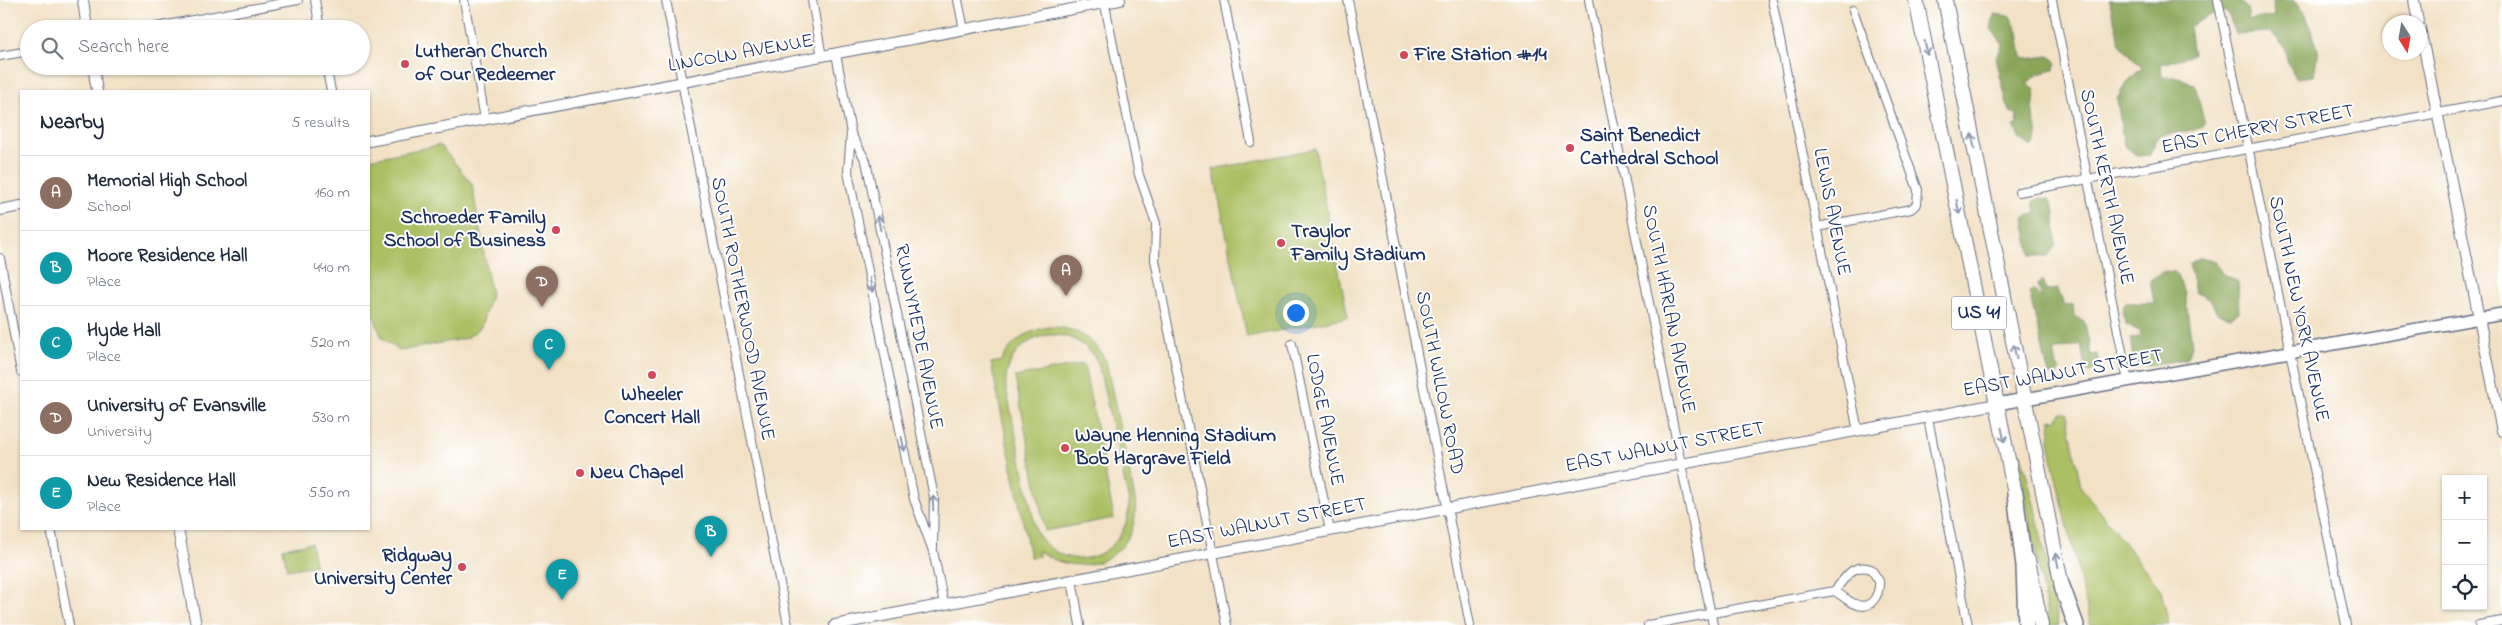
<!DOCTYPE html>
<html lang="en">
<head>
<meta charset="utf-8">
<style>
  :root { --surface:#fff; --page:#f2f2f3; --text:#1f2937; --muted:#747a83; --line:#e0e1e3; --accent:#d1495b }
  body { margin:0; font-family:"Indie Flower",sans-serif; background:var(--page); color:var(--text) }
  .controls { position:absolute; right:15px; bottom:15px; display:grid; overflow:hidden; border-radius:0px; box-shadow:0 1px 4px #0004 }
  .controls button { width:45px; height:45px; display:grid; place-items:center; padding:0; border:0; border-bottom:1px solid var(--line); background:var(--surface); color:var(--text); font:25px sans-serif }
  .compass { position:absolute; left:2382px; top:15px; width:45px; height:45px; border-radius:50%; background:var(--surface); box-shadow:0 1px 4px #0004; rotate:169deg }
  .you { position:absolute; left:1295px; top:312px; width:18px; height:18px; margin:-12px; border:4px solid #fff; border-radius:50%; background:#1a73e8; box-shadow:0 0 0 8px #1a73e833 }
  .badge { display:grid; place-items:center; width:32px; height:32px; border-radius:50%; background:var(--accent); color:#fff; font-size:16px; font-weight:700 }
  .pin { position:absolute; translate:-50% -41px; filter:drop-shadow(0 1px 2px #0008) }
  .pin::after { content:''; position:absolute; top:26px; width:18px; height:15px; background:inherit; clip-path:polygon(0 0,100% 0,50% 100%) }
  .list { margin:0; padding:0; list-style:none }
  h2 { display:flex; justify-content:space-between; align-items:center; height:65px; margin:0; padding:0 20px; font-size:21px }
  h2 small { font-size:16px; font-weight:400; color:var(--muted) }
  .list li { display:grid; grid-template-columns:32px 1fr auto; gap:15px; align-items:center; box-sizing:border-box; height:75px; padding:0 20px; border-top:1px solid var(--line) }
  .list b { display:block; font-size:19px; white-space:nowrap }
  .list p { margin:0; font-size:16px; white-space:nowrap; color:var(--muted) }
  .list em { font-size:16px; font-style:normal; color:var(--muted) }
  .icon { flex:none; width:28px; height:28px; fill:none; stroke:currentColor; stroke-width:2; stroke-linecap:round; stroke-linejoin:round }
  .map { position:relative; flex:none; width:2502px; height:625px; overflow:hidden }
  .search { position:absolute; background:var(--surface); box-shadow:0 1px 4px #0004; left:20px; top:20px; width:350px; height:55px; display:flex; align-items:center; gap:12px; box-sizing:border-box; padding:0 18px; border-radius:28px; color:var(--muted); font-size:19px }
  .panel { position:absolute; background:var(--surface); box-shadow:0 1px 4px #0004; left:20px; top:90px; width:350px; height:440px; border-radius:0px }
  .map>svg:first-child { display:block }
  .green { fill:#acbf63; stroke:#647760; fill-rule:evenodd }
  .forest { fill:#89a659; stroke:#526a5c }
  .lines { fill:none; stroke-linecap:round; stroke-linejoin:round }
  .minor-casing { stroke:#666d82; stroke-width:10 }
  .tertiary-casing { stroke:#666d82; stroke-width:12 }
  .secondary-casing { stroke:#666d82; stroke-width:14 }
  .trunk-casing { stroke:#666d82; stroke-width:16 }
  .motorway-casing { stroke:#666d82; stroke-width:18 }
  .minor { stroke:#fff; stroke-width:8 }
  .tertiary { stroke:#fff; stroke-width:10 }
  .secondary { stroke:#fff; stroke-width:11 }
  .trunk { stroke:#fff; stroke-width:14 }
  .motorway { stroke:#fff; stroke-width:15 }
  .oneway { stroke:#8d97ae }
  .poi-dot { fill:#d1495b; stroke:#fff; stroke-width:2 }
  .labels { text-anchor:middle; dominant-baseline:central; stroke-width:4; stroke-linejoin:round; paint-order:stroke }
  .shield { fill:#fff; stroke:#5f6d8e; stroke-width:1 }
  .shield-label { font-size:19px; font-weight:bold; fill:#1b2f5e }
  .poi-label { font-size:20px; font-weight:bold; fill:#1b2f5e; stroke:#fff; text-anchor:start }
  .street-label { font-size:20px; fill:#1b2f5e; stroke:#fff }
</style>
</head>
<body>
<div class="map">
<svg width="2502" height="625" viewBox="0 0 2502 625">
  <rect width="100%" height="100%" fill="#fff"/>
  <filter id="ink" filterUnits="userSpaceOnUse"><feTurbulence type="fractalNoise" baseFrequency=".02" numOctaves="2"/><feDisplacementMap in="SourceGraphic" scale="10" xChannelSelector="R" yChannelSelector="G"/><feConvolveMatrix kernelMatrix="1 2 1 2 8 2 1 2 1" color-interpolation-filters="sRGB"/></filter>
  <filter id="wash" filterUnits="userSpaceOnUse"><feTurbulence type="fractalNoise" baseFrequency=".0096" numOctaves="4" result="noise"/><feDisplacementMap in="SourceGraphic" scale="20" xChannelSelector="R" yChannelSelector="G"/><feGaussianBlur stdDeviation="1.12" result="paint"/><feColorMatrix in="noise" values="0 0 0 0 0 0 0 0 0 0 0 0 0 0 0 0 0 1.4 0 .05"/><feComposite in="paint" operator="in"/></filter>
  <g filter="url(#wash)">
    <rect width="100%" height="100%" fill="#f2e1c5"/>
    <g class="green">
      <path d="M440,145L472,184L491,294L481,327L467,338L400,351L382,338L369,303V159Z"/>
      <path d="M1315,149L1348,317L1247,337L1213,169Z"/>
      <path d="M1048,327C1074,326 1094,338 1106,361L1135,499C1142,557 1082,584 1038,550L1039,556L1030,557L991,363L1001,361C1011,342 1027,331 1048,327ZM1048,335C1070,334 1087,343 1098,363L1129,502C1129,558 1066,581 1036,531L1006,388C1004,361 1021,340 1048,335Z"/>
      <path d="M1084,364L1114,518L1045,531L1015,377Z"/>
      <path d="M2061,413H2067L2081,487L2161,590L2169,625H2091L2054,469L2049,441L2051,419L2057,420Z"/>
      <path d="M2021,453L2037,516L2059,625H2049L2021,475L2019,454Z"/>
      <path d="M311,543L315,565L287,570L283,548Z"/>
    </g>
    <g class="forest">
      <path d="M2109,0H2238L2247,8L2249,20L2274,16L2273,0H2293L2306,15L2318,49L2314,76L2296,78L2287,60L2284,47L2271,32L2236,34L2227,11L2210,15L2189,27L2193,55L2161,64L2162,77H2179L2195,85L2205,125L2194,130L2158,136L2150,155L2137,156L2124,145L2117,99L2126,83L2142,68L2120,44Z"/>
      <path d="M1994,14L2010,16L2018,32L2022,57L2025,59L2049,56L2056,61L2054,70L2039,74L2027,83L2034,88C2036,100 2033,103 2033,112C2033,130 2043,127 2033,147L2020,139L2014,126L2018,125L2016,113H2011L2007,104L1996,58L2003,44L1991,29Z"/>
      <path d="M2041,198L2049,199C2059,214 2054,230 2056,245L2048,256H2031L2024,219L2026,216L2036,214L2034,201Z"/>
      <path d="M2201,257L2215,261L2221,272L2238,282L2239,312L2231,317L2218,314L2210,300L2195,292L2189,264Z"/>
      <path d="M2165,271L2175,272L2185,293L2192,347L2186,359L2144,366L2134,363L2130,339L2140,336L2139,331L2126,324L2122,311L2125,303H2154L2150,280Z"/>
      <path d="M2042,280L2046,291L2058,289L2064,306L2073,304L2074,315L2085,323L2091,355L2097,354L2099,366L2096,371L2089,372L2084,363L2081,344L2054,351L2057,367L2060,369L2056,377L2049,375L2029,292L2034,290L2042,299L2038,284Z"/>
    </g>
  </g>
  <g filter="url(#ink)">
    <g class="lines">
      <defs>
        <g id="minor">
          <path d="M315,0L320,29"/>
          <path d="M464,0L485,119"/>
          <path d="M666,0L788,625"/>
          <path d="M812,0L822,57"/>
          <path d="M958,0L964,30"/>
          <path d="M1104,0L1139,175L1156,223L1155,260L1227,625"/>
          <path d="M1224,0L1251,142"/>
          <path d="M1348,0L1470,625"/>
          <path d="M1589,0L1713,625"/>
          <path d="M1772,0L1858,431"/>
          <path d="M2052,0L2128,381"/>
          <path d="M2218,0L2346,625"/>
          <path d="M146,29L298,0"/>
          <path d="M836,54L851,133L848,172L914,499L933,551L944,604"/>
          <path d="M0,56L29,51"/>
          <path d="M326,66L331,91"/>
          <path d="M851,134L866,161L934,497L933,547"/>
          <path d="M2019,192L2502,101"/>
          <path d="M1817,227L1911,209L1917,204L1918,190L1853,10"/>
          <path d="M0,258L21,372"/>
          <path d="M1292,344L1330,531"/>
          <path d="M1928,418L1968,625"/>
          <path d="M51,529L69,625"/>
          <path d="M1072,580L1080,625"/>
          <path d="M1648,625L1834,591C1841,594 1847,601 1855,604C1871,611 1880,595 1879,581L1871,569C1851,562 1845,580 1834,591"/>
          <path d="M2479,625L2502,621"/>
        </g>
        <g id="tertiary">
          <path d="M83,0L87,29"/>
          <path d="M2414,0L2418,22"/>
          <path d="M2420,28L2502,431"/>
          <path d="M93,66L97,91"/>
          <path d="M369,141L1120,0"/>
          <path d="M0,210L21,206"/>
          <path d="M178,529L196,625"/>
          <path d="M835,625L1997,404"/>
        </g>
        <path id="secondary" d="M1997,404L2502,314"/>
        <g id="trunk">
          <path d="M1916,0L2017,504"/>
          <path d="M1945,0L2064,597"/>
          <path d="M2028,560L2041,625"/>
        </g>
        <g id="motorway">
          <path d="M2015,493L2024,566L2026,625"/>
          <path d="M2062,586L2076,625"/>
        </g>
      </defs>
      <use href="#minor" class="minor-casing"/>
      <use href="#tertiary" class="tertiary-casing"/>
      <use href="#secondary" class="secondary-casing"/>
      <use href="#trunk" class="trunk-casing"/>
      <use href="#motorway" class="motorway-casing"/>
      <use href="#minor" class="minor"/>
      <use href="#tertiary" class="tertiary"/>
      <use href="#secondary" class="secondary"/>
      <use href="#trunk" class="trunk"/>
      <use href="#motorway" class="motorway"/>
    </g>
    <defs><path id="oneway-shaft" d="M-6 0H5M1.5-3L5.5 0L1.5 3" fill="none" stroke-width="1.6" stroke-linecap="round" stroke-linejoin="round" transform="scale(1.25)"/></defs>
    <g class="oneway">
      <use href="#oneway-shaft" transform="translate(1926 48) rotate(79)"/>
      <use href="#oneway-shaft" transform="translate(1973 141) rotate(-101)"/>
      <use href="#oneway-shaft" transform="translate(1958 207) rotate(79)"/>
      <use href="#oneway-shaft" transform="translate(879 223) rotate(-101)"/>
      <use href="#oneway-shaft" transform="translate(871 285) rotate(79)"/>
      <use href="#oneway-shaft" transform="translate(2015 352) rotate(-101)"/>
      <use href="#oneway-shaft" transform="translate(2003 435) rotate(79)"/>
      <use href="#oneway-shaft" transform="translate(903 444) rotate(79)"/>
      <use href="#oneway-shaft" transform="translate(933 503) rotate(-92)"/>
      <use href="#oneway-shaft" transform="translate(2057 560) rotate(-101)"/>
    </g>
  </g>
  <g class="poi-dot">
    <circle cx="1404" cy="55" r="5"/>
    <circle cx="405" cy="64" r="5"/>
    <circle cx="1570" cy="148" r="5"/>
    <circle cx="556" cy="230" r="5"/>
    <circle cx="1281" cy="243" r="5"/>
    <circle cx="652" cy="375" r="5"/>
    <circle cx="1065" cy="448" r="5"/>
    <circle cx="580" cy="473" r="5"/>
    <circle cx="462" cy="567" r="5"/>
  </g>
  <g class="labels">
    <rect class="shield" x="1951.5" y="296.5" width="55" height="33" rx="4"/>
    <g class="shield-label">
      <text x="1979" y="313">US 41</text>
    </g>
    <g class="poi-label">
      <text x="415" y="52">Lutheran Church<tspan x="415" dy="23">of Our Redeemer</tspan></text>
      <text x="1414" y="55">Fire Station #14</text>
      <text x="1580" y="136">Saint Benedict<tspan x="1580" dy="23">Cathedral School</tspan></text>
      <text x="546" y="218" text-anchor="end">Schroeder Family<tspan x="546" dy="23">School of Business</tspan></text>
      <text x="1291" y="232">Traylor<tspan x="1291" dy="23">Family Stadium</tspan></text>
      <text x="652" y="395" text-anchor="middle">Wheeler<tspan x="652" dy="23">Concert Hall</tspan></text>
      <text x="1075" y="436">Wayne Henning Stadium<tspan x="1075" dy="23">Bob Hargrave Field</tspan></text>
      <text x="590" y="473">Neu Chapel</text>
      <text x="452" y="556" text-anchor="end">Ridgway<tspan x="452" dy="23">University Center</tspan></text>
    </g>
    <g class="street-label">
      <text transform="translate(741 54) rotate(-10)">LINCOLN AVENUE</text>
      <text transform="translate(2258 130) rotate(-11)">EAST CHERRY STREET</text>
      <text transform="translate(2106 187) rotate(78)">SOUTH KERTH AVENUE</text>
      <text transform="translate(1831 212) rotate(79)">LEWIS AVENUE</text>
      <text transform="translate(742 309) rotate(79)">SOUTH ROTHERWOOD AVENUE</text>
      <text transform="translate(1668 309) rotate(79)">SOUTH HARLAN AVENUE</text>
      <text transform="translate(2298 309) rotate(78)">SOUTH NEW YORK AVENUE</text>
      <text transform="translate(918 337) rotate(79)">RUNNYMEDE AVENUE</text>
      <text transform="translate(2063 374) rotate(-10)">EAST WALNUT STREET</text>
      <text transform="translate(1439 383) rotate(79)">SOUTH WILLOW ROAD</text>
      <text transform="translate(1324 420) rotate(79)">LODGE AVENUE</text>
      <text transform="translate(1665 448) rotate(-11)">EAST WALNUT STREET</text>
      <text transform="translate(1267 524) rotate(-11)">EAST WALNUT STREET</text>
    </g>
  </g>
</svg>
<div class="controls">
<button>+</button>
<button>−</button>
<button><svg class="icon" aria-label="locate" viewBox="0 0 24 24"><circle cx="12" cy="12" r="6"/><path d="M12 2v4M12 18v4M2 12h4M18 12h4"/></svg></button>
</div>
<svg class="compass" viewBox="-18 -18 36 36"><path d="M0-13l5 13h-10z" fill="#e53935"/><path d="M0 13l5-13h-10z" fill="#747a83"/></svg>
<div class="you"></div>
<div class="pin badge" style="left:1066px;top:296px;background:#8d6e63">A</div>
<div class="pin badge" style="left:711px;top:557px;background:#0f9aa8">B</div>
<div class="pin badge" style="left:549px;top:370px;background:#0f9aa8">C</div>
<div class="pin badge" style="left:542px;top:307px;background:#8d6e63">D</div>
<div class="pin badge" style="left:562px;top:600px;background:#0f9aa8">E</div>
<div class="search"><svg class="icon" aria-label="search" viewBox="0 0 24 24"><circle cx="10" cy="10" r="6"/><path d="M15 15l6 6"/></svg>Search here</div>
<section class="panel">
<h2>Nearby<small>5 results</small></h2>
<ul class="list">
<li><span class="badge" style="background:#8d6e63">A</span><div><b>Memorial High School</b><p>School</p></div><em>160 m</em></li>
<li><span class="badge" style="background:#0f9aa8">B</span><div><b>Moore Residence Hall</b><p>Place</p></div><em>440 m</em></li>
<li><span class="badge" style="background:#0f9aa8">C</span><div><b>Hyde Hall</b><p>Place</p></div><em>520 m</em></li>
<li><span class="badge" style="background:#8d6e63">D</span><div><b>University of Evansville</b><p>University</p></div><em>530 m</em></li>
<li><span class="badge" style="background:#0f9aa8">E</span><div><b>New Residence Hall</b><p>Place</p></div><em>550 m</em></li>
</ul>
</section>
</div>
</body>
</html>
